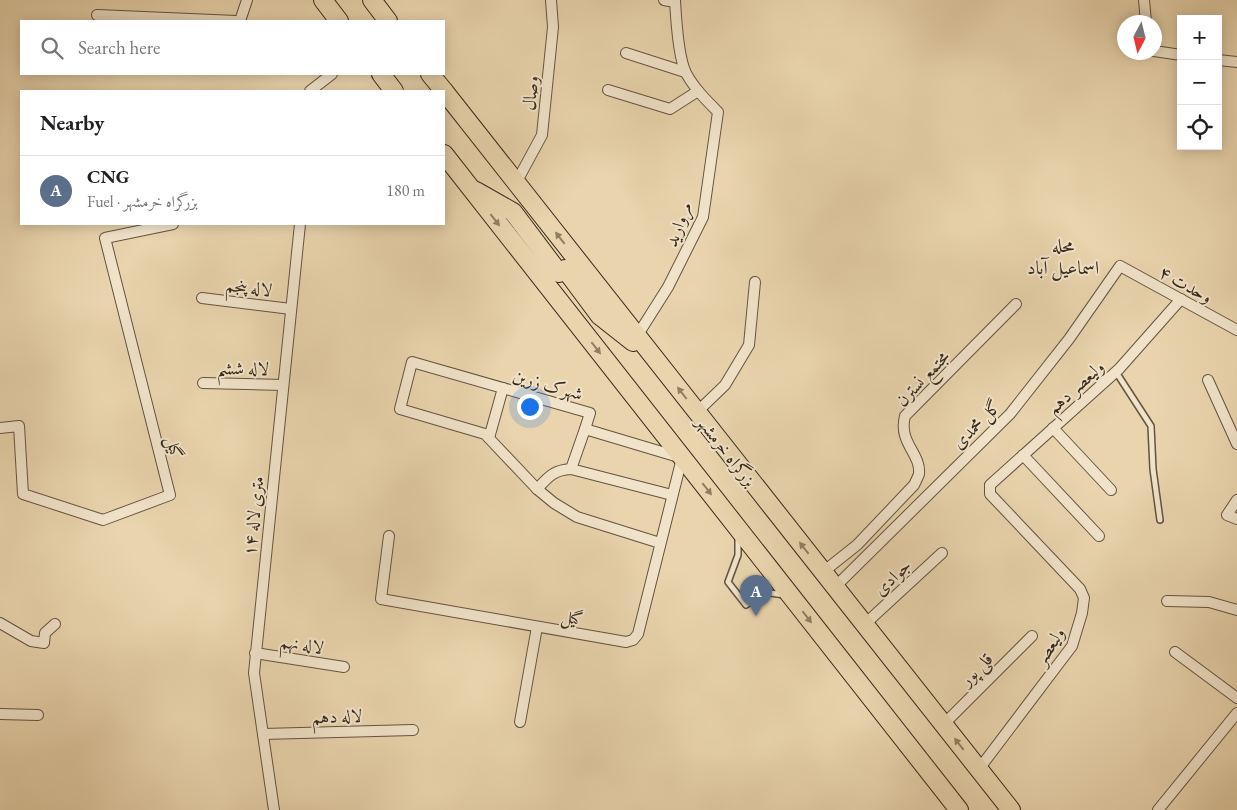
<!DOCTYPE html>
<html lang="en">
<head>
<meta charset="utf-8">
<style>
  :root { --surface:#fff; --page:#f6f6f6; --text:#202124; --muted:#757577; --line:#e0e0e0; --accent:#ea580c }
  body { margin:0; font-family:"EB Garamond",Amiri,serif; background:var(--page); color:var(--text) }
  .controls { position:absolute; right:15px; top:15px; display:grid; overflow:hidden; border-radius:0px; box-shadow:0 2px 12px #0003 }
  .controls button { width:45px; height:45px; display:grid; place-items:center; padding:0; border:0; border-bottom:1px solid var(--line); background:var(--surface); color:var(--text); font:25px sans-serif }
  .compass { position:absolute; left:1117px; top:15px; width:45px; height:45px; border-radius:50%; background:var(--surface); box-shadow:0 2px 12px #0003; rotate:187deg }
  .you { position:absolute; left:529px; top:406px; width:18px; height:18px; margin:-12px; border:4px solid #fff; border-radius:50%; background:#1a73e8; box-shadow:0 0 0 8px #1a73e833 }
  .badge { display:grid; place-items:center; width:32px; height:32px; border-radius:50%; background:var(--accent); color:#fff; font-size:16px; font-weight:700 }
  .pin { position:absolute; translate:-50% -41px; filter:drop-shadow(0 1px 2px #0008) }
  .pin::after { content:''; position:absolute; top:26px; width:18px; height:15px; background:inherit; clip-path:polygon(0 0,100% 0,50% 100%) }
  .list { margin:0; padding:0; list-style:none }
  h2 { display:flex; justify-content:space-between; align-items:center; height:65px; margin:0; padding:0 20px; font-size:21px }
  h2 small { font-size:16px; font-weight:400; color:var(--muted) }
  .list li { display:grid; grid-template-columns:32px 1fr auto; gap:15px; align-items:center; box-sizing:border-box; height:70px; padding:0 20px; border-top:1px solid var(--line) }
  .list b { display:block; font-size:19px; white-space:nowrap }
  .list p { margin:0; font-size:16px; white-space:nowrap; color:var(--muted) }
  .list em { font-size:16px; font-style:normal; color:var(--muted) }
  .icon { flex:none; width:28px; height:28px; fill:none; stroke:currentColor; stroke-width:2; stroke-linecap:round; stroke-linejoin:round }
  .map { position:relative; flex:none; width:1237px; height:810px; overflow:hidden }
  .search { position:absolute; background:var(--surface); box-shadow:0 2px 12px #0003; left:20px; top:20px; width:425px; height:55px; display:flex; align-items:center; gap:12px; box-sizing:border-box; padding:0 18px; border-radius:0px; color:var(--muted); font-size:19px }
  .panel { position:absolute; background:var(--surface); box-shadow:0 2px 12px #0003; left:20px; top:90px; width:425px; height:135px; border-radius:0px }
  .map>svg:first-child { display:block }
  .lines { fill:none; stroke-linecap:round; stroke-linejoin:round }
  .service-casing { stroke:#635440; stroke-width:8 }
  .minor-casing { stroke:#635440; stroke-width:12 }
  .trunk-casing { stroke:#36291b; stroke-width:20 }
  .service { stroke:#f1e3ca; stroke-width:5 }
  .minor { stroke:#f1e3ca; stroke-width:10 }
  .trunk { stroke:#e9d4ad; stroke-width:18 }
  .oneway { fill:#907e64 }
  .labels { text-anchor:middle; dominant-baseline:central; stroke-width:4; stroke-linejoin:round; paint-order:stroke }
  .street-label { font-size:18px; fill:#36291b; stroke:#f1e3ca }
  .neighbourhood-label { font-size:19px; fill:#36291b; stroke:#f1e3ca }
</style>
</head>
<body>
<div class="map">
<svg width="1237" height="810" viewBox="0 0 1237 810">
  <rect width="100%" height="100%" fill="#e9d4ad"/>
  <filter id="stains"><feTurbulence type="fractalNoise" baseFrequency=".004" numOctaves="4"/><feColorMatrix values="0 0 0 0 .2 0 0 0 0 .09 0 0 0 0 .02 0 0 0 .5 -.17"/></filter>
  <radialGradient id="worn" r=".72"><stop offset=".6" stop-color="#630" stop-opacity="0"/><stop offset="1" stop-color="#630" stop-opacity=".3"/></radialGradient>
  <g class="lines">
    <defs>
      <g id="service">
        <path d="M1116,372L1151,426L1153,469L1160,520"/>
        <path d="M738,536V555L728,582L746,605L764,592L784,595"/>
      </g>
      <g id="minor">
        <path d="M664,0L675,2"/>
        <path d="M1144,0L1146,22"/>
        <path d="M97,15L236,21"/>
        <path d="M240,21L247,0"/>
        <path d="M1154,51L1181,55"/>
        <path d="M626,53L685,72"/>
        <path d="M1218,60L1237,62"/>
        <path d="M608,90L670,109L698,91"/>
        <path d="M310,91L332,74"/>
        <path d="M516,183L542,135L553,27L551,0"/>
        <path d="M202,298L291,309"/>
        <path d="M637,336L668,287L703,217L718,112C706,100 694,88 686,73C678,57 676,19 675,0"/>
        <path d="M1208,380L1237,444"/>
        <path d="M203,383L283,385"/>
        <path d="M697,412L725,385L749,345L755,282"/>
        <path d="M0,428L19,426L23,494L103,520L170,495L105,238L173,224"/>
        <path d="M1053,428L1111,490"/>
        <path d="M489,438L503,388"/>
        <path d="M1023,455L1099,536"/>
        <path d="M571,469L585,429"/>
        <path d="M537,489C549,476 554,470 571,469L672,495"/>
        <path d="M1237,500L1227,515L1237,519"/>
        <path d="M389,536L381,599L626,642L633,640L638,634L682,458L585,429L590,413L412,362L400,409L485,434L537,489L554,503L577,517L660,543"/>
        <path d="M823,572L857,545L914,485C916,481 918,477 919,474C921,453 898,443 905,416L1016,304"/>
        <path d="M835,587L1010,414L1069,339L1120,266L1237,330"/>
        <path d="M1167,601L1209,602L1237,610"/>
        <path d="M0,623L31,641L44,643L45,633L55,624"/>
        <path d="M865,624L942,553"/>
        <path d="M1175,652L1237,698"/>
        <path d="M255,653L344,667"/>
        <path d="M0,714L38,715"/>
        <path d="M520,722L537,627"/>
        <path d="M944,724L1032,636"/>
        <path d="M263,734L413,730"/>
        <path d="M979,769L1072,646L1082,613L1084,598L1080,589L990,494V485L1119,369L1181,299"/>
        <path d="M274,810L254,673L300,224"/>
        <path d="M1158,810L1237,713"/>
      </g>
      <g id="trunk">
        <path d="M323,0L339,21"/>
        <path d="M372,0L388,21"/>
        <path d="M381,74L394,91"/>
        <path d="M430,74L444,91"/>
        <path d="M444,91L1011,810"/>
        <path d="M444,154L959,810"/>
        <path d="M476,191L513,212L559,273"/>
        <path d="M565,269L600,316L633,342"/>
      </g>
    </defs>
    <use href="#service" class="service-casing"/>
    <use href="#minor" class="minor-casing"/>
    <use href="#trunk" class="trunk-casing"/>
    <use href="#service" class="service"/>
    <use href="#minor" class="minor"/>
    <use href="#trunk" class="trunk"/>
  </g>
  <defs><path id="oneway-solid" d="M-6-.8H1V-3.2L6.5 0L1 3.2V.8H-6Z" transform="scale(1.25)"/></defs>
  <g class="oneway">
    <use href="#oneway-solid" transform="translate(495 220) rotate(52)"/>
    <use href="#oneway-solid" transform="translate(560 238) rotate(-128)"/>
    <use href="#oneway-solid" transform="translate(596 348) rotate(52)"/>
    <use href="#oneway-solid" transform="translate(682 393) rotate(-128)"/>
    <use href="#oneway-solid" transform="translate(707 489) rotate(52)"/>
    <use href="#oneway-solid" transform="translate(804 548) rotate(-128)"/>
    <use href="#oneway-solid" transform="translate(807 617) rotate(52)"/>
    <use href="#oneway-solid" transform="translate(959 744) rotate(-128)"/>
  </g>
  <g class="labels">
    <g class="street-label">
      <text transform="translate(530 93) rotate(-84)">وصال</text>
      <text transform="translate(678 224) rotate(-69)">مروارید</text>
      <text transform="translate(1186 284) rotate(29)">وحدت ۴</text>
      <text transform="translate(249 287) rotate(7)">لاله پنجم</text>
      <text transform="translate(243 368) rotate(1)">لاله ششم</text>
      <text transform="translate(922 378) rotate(-47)">مجتمع نسترن</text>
      <text transform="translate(548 384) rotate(16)">شهرک زرین</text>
      <text transform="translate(1075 387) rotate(-42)">ولیعصر دهم</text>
      <text transform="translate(976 424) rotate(-45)">گل محمدی</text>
      <text transform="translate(175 447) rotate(76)">گیل</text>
      <text transform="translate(727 451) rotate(52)">بزرگراه خرمشهر</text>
      <text transform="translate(253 516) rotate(-84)">۱۴ متری لاله</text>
      <text transform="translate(892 577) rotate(-43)">جوادی</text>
      <text transform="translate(572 617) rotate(10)">گیل</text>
      <text transform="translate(302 644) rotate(9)">لاله نهم</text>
      <text transform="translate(1049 646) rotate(-58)">ولیعصر</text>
      <text transform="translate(976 669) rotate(-45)">قلی پور</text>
      <text transform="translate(337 716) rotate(-2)">لاله دهم</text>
    </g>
    <g class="neighbourhood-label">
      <text x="1063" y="245">محله<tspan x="1063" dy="22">اسماعیل آباد</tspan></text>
    </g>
  </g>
  <rect width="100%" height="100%" filter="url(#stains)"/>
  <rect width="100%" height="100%" fill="url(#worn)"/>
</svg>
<div class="controls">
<button>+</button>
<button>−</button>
<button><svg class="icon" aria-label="locate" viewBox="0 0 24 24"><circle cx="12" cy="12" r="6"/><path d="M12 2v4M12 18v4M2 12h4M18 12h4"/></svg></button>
</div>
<svg class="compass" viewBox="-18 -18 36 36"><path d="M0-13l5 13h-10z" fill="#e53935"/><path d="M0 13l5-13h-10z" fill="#757577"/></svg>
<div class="you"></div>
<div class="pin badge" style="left:756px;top:616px;background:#5c6f8a">A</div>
<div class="search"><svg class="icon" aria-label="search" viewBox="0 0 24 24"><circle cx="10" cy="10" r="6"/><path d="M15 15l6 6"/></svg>Search here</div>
<section class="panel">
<h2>Nearby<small></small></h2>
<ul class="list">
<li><span class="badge" style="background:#5c6f8a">A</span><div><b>CNG</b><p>Fuel · بزرگراه خرمشهر</p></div><em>180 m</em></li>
</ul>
</section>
</div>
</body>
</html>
